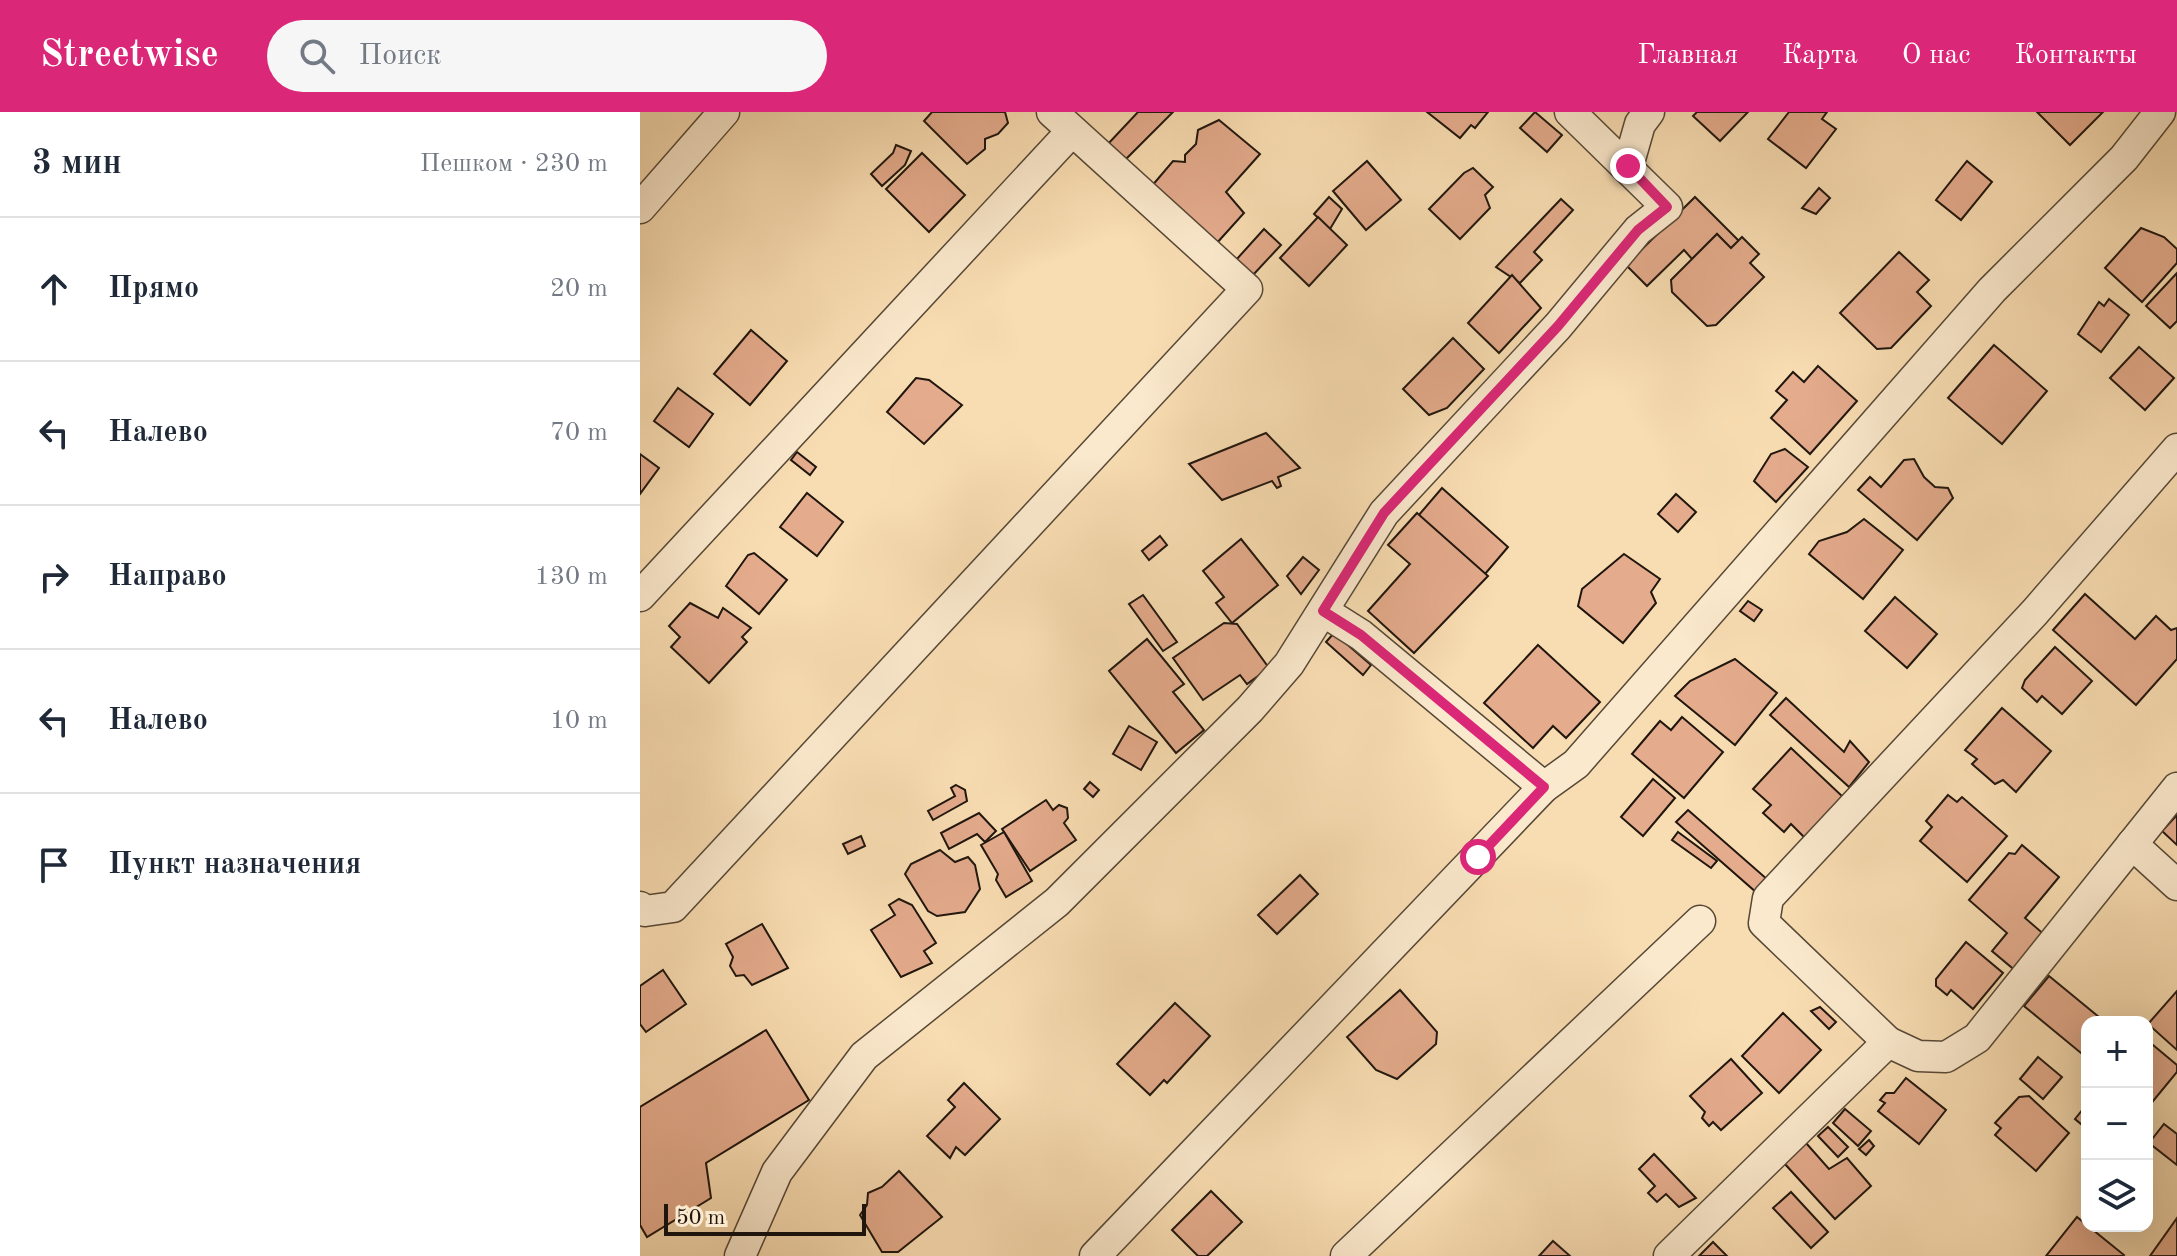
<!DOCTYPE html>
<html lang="ru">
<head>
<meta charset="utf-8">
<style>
  :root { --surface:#fff; --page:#f6f6f7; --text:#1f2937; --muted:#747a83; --line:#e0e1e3; --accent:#db2777 }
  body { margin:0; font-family:"Old Standard TT",serif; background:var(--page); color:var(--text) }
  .controls { position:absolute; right:24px; bottom:24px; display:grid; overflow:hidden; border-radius:16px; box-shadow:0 8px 32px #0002 }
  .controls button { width:72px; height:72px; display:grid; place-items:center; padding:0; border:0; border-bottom:2px solid var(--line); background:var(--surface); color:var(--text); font:40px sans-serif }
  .scale { position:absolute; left:24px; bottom:20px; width:202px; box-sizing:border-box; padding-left:8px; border:4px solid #20160e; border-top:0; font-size:22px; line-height:28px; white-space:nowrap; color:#20160e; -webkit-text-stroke:6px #fbe9cd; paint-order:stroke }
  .stop { position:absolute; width:24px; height:24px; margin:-18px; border:6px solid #db2777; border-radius:50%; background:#fff }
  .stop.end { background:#db2777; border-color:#fff; box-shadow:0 2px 8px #0008 }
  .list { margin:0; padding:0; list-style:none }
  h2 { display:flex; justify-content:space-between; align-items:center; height:104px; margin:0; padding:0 32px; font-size:34px }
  h2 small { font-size:26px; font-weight:400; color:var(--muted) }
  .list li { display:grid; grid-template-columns:52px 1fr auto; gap:24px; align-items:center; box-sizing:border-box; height:144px; padding:0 32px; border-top:2px solid var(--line) }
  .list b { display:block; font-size:30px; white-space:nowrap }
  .list em { font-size:26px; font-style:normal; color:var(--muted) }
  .icon { flex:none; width:44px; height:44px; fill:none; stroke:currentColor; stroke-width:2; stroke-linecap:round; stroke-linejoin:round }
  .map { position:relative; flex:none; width:1537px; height:1144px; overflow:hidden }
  header { display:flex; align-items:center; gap:48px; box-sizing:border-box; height:112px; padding:0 40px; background:var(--accent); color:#fff }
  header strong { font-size:38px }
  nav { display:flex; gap:44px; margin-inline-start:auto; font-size:28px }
  .search { width:560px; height:72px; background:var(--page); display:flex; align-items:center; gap:20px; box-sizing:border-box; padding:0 28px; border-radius:44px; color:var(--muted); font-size:30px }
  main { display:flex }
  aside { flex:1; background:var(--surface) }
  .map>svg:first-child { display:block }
  .building { fill:#e4ab8c; stroke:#20160e; stroke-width:2 }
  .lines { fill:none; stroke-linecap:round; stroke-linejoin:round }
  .minor-casing { stroke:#564837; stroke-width:33 }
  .minor { stroke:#fbe9cd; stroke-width:30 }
  .route { stroke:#db2777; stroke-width:10 }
</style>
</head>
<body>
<header>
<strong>Streetwise</strong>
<div class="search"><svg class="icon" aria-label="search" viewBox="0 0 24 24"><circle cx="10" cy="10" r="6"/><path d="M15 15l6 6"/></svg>Поиск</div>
<nav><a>Главная</a><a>Карта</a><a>О нас</a><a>Контакты</a></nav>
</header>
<main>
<aside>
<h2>3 мин<small>Пешком · 230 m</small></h2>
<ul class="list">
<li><svg class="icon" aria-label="ahead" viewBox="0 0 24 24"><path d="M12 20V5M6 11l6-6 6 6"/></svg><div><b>Прямо</b></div><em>20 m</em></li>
<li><svg class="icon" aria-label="left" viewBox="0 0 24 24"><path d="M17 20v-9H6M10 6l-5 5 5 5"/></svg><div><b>Налево</b></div><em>70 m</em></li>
<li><svg class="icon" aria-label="right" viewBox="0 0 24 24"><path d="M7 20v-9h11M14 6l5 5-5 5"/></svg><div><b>Направо</b></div><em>130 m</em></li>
<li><svg class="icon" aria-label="left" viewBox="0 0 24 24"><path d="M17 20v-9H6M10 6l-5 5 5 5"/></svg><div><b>Налево</b></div><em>10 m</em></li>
<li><svg class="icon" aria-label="arrive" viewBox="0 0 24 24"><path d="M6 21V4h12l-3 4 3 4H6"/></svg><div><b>Пункт назначения</b></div></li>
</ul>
</aside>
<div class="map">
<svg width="1537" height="1144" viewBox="0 0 1537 1144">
  <rect width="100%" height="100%" fill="#f9ddb2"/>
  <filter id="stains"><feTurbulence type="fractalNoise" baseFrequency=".0025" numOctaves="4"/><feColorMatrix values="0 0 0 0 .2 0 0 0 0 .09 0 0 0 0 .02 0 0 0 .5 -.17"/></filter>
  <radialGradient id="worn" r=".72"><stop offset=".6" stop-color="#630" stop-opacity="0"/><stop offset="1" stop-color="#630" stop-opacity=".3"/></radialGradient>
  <g class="building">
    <path d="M292,0H365L368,11L358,22L345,27V37L327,52L284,9Z"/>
    <path d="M498,0H533L484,49L467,33Z"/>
    <path d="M787,0H848L835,16L831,13L820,26Z"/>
    <path d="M895,0L922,23L907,40L880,16Z"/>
    <path d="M1057,0H1108L1080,29L1053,4Z"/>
    <path d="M1149,0H1187L1182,7L1196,17L1166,56L1128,27Z"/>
    <path d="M1397,0H1463L1430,33Z"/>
    <path d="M579,8L620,42L586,80L604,101L576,132L511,75L533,49L545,50V43L556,32L558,18Z"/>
    <path d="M256,33L271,39L265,53L242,74L231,62L253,41Z"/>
    <path d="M282,41L325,83L289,120L246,77Z"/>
    <path d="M727,49L761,88L726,118L693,79Z"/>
    <path d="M1327,49L1352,70L1321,108L1296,88Z"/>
    <path d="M833,56L853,75L845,83L850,96L820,127L789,97L824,61Z"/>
    <path d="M1179,76L1190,86L1176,102L1162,96Z"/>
    <path d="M689,85L702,97L690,117L674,102Z"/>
    <path d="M1055,85L1099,129L1091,137L1077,122L1052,147L1044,138L1007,174L986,153Z"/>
    <path d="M921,87L933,98L894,140L902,148L880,171L856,155Z"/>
    <path d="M678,105L707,133L669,174L640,146Z"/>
    <path d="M1501,116L1524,125L1537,137V151L1502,190L1465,156Z"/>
    <path d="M624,117L641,133L613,163L596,148Z"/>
    <path d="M1077,122L1091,136L1102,125L1119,142L1110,151L1124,165L1076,213L1067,214L1032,180L1031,168Z"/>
    <path d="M1259,140L1289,168L1277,180L1291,194L1251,236L1237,237L1200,201Z"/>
    <path d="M1537,161V209L1530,216L1506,194Z"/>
    <path d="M872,163L901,196L859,241L828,211Z"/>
    <path d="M1469,187L1489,203L1461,240L1438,222L1459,190L1464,194Z"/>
    <path d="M111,218L147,249L110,293L74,262Z"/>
    <path d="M813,226L844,257L807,296L789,303L763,277Z"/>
    <path d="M1354,233L1407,279L1362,332L1308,286Z"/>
    <path d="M1499,235L1534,266L1505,298L1470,266Z"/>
    <path d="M1178,254L1217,289L1170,342L1131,306L1147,288L1136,279L1153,260L1164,270Z"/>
    <path d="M276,266L289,268L322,293L284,332L247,300Z"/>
    <path d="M38,276L73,302L49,335L14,309Z"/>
    <path d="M626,321L660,356L638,365L641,374L637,376L632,369L582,388L549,352Z"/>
    <path d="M1145,337L1168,355L1136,390L1114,369L1131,342Z"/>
    <path d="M157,340L176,355L170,363L151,348Z"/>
    <path d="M0,342L19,356L0,382Z"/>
    <path d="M1274,347L1284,365L1295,375L1308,376L1313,386L1277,428L1218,378L1230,365L1241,375L1264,348Z"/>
    <path d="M802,376L868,435L845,462L778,404Z"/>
    <path d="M167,381L203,410L177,444L140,415Z"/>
    <path d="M1036,382L1056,400L1038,420L1018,402Z"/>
    <path d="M777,401L848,464L774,541L728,499L770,452L748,433Z"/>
    <path d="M1224,407L1263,438L1223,487L1169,442L1179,429L1207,420Z"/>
    <path d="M520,424L527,433L509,448L502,439Z"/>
    <path d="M601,427L638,473L592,511L576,491L584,485L563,459Z"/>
    <path d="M114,441L147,468L119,502L86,474L108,443Z"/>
    <path d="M984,442L1020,467L1011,480L1016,491L983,531L938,494L942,477Z"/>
    <path d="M663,445L679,458L661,482L647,464Z"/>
    <path d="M1445,482L1495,527L1516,504L1531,518L1537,516V547L1496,593L1413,518Z"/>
    <path d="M503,483L537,530L523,539L489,492Z"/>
    <path d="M1255,485L1297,522L1267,556L1225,519Z"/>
    <path d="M1108,489L1122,498L1114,509L1100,499Z"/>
    <path d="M50,491L78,506L83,496L111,516L102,525L107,530L69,571L31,535L40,525L29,514Z"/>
    <path d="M584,511L597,512L629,556L607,572L600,563L563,588L533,546Z"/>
    <path d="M694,521L731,553L723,563L686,530Z"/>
    <path d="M507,527L544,572L533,580L564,618L536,641L469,559Z"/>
    <path d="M898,533L960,590L926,626L913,614L893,636L844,591Z"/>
    <path d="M1415,535L1452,569L1422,602L1402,584L1397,590L1382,576L1385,568Z"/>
    <path d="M1095,547L1137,581L1095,633L1035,584L1050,569Z"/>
    <path d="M1146,586L1204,640L1210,629L1229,650L1209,675L1130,603Z"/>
    <path d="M1362,596L1411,639L1376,680L1363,668L1355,672L1332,652L1337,647L1325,638Z"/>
    <path d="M1042,605L1083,640L1044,686L992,642L1020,609L1031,618Z"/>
    <path d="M489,614L517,630L501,658L473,642Z"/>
    <path d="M1151,636L1203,685L1165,726L1151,712L1144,720L1123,701L1131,693L1113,677Z"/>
    <path d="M1013,667L1035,686L1003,724L981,705Z"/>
    <path d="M450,670L459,678L453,685L444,677Z"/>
    <path d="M316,673L325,678L327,689L293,708L288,699L315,684L311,676Z"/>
    <path d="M1308,683L1317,690L1322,685L1367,724L1327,770L1280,729L1292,715L1286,709Z"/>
    <path d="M406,688L413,698L419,693L427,696L428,706L424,711L436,728L390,759L362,717Z"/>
    <path d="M1048,698L1128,768L1117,781L1036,710Z"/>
    <path d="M339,701L356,719L345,730L337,722L309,737L301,721Z"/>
    <path d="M1537,703V733L1522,719Z"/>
    <path d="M364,720L392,769L366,785L356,768L358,762L341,733Z"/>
    <path d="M1038,720L1077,749L1071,756L1032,728Z"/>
    <path d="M221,724L225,734L208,742L203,732Z"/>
    <path d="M1382,733L1419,765L1385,806L1407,825L1377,860L1352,839L1367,821L1329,788L1369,741L1375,742Z"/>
    <path d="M300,738L315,750L328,745L335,753L340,777L325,800L297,804L288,799L265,762L271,752Z"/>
    <path d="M660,763L678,782L637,822L618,803Z"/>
    <path d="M259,787L272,793L296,831L284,839L292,851L261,865L231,818L255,803L249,793Z"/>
    <path d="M122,812L148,856L112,873L104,863L96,864L90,854L93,845L86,832Z"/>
    <path d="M1326,830L1363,861L1333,897L1311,878L1307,883L1296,874V867Z"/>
    <path d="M23,858L46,892L6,920L0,912V874Z"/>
    <path d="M1409,864L1465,910H1447V946L1384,894Z"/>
    <path d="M760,878L797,920L796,932L757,967L736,958L707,925Z"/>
    <path d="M1537,879V938L1508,912Z"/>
    <path d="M535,891L570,924L527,971L524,968L510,983L477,952Z"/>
    <path d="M1180,895L1196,910L1189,917L1171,899Z"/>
    <path d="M1143,901L1181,938L1139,981L1102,944Z"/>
    <path d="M126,918L169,988L66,1051L71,1086L7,1125L0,1113V995Z"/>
    <path d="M1507,928L1537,953V960L1509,994Z"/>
    <path d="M1398,945L1422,965L1403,987L1380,967Z"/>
    <path d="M1091,947L1122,981L1081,1018L1073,1010L1069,1014L1062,1006L1065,1000L1050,984Z"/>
    <path d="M1266,966L1306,998L1279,1032L1238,999L1245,991L1240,988L1246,981H1254Z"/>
    <path d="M324,971L360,1007L325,1043L316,1035L310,1046L287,1024L315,995L308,988Z"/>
    <path d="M1389,984L1429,1021L1396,1059L1355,1023L1361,1016L1355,1011L1379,985Z"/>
    <path d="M1447,992V1017L1435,1007Z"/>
    <path d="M1205,997L1231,1019L1218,1034L1193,1011Z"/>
    <path d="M1524,1012L1537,1022V1053L1509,1031Z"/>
    <path d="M1188,1015L1208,1035L1198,1045L1178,1024Z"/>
    <path d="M1229,1028L1234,1034L1226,1043L1219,1037Z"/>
    <path d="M1166,1031L1189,1057L1207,1046L1231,1074L1195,1107L1144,1051Z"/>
    <path d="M1014,1042L1056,1086L1039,1095L1026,1082L1017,1090L1008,1081L1015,1074L999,1057Z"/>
    <path d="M259,1059L302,1105L258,1140H242L220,1103L227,1093L228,1081L242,1075Z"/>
    <path d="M571,1079L602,1110L567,1144H558L532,1118Z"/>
    <path d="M1151,1080L1188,1120L1171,1136L1133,1096Z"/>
    <path d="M1437,1105L1484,1143L1483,1144H1406Z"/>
    <path d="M1537,1106V1144H1510Z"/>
    <path d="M913,1129L930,1144H899Z"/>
    <path d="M1073,1130L1087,1144H1059Z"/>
  </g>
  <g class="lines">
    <defs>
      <g id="minor">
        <path d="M988,54L1000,12L1009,0"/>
        <path d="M0,96L84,0"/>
        <path d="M1537,337L1395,500L1128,786L1124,811L1248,930L1278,944L1306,945L1337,926L1537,676"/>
        <path d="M0,484L432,19"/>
        <path d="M683,499L721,523L904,675"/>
        <path d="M1492,732L1537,773"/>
        <path d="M0,795L5,799L33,795L607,177L412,0"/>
        <path d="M100,1144L137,1060L224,944L417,790L610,597L649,552L744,401L918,214L998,118L1027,95L930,0"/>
        <path d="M455,1144L904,675L936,652L1352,178L1484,46L1520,0"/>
        <path d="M706,1144L1060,809"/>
        <path d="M1029,1144L1248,930"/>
      </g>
    </defs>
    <use href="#minor" class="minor-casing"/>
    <use href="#minor" class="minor"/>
  </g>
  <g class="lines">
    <path class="route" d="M838,745L904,675L721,523L683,499L744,401L918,214L998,118L1027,95L988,54"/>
  </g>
  <rect width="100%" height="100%" filter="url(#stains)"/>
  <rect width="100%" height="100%" fill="url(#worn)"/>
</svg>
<div class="controls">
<button>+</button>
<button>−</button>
<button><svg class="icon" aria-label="layers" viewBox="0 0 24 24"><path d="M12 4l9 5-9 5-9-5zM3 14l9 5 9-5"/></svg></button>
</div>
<div class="scale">50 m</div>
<div class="stop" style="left:838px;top:745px"></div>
<div class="stop end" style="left:988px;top:54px"></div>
</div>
</main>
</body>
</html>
